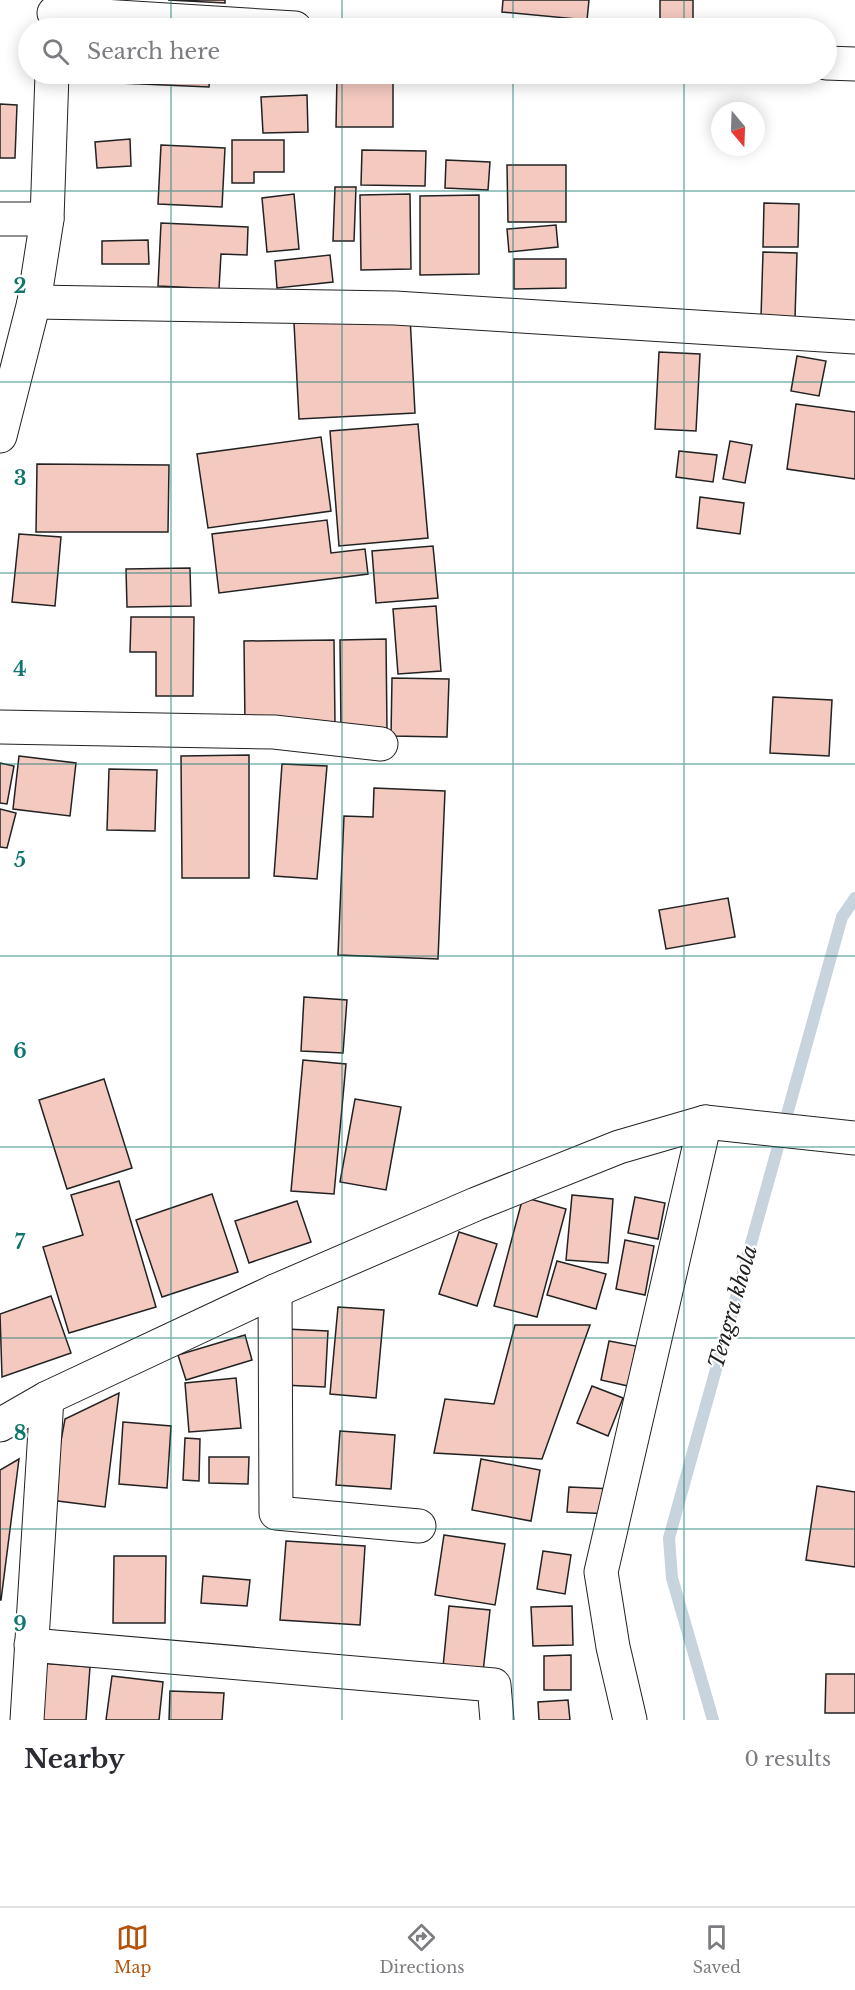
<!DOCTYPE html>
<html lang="en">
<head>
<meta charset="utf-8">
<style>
  :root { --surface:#fff; --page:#f7f7f7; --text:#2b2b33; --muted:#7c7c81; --line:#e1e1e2; --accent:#b45309 }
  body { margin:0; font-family:"Libre Baskerville",serif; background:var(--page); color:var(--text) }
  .compass { position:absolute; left:711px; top:102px; width:54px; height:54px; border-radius:50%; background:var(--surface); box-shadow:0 3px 15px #0003; rotate:161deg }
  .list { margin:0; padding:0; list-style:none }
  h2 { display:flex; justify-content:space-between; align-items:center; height:78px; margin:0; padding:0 24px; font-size:26px }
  h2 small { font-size:20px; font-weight:400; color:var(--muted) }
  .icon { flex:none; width:33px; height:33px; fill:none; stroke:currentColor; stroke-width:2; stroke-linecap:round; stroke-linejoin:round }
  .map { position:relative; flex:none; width:855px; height:1720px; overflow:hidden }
  .search { position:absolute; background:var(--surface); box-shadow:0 3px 15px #0003; left:18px; right:18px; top:18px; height:66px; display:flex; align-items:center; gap:15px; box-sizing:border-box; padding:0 21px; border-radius:33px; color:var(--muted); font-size:22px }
  .sheet { height:186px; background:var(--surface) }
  nav { display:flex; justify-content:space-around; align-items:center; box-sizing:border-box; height:84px; border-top:2px solid var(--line); background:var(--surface); font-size:16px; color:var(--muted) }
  nav a { display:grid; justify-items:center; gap:3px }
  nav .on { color:var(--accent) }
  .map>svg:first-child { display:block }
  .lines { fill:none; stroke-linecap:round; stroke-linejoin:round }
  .stream { stroke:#c7d3dd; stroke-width:12 }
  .building { fill:#f3c9c0; stroke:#222; stroke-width:1.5 }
  .minor-casing { stroke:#222; stroke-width:35 }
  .minor { stroke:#fff; stroke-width:33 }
  .grid { fill:none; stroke:#0f766e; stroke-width:1.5; stroke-opacity:0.55 }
  .labels { text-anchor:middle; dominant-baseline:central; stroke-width:4.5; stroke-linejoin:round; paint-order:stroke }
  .water-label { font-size:21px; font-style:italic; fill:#222; stroke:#fff }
  .grid-label { font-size:20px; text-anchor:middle; font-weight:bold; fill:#0f766e; stroke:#fff; stroke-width:4.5; stroke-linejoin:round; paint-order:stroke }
</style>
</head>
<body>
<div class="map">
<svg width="855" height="1720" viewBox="0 0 855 1720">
  <rect width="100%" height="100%" fill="#fff"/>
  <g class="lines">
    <path class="stream" d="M713,1720L672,1578L669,1538L842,917L855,898"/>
  </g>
  <g class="building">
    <path d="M168,0H225V3Z"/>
    <path d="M503,0H589L587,20L502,12Z"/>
    <rect x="660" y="0" width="33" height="19"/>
    <path d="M98,74H210L209,87L97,82Z"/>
    <path d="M277,74H301L302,80L278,82Z"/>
    <path d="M337,75H393V127H336Z"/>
    <path d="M307,95L308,132L263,133L261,97Z"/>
    <path d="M0,104L17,105L15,158H0Z"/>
    <path d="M130,139L131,166L97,168L95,142Z"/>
    <path d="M232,140H284V172H254V183H232Z"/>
    <path d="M161,145L225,148L222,207L158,204Z"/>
    <path d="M362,150L426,151L425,186L361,185Z"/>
    <path d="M446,160L490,162L488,190L445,188Z"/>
    <path d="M507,165H566V222H508Z"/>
    <path d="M335,187H356L354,241H333Z"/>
    <path d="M294,194L299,249L267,252L262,198Z"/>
    <path d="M410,194L411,269L361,270L360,195Z"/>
    <path d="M479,195V274L420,275V196Z"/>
    <path d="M764,203L799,204L798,247H763Z"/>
    <path d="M161,223L248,227L247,255L221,254L219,289L158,286Z"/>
    <path d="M556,225L558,247L509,252L507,229Z"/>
    <path d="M148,240L149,264H102V241Z"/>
    <path d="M763,252L797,253L795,318L761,317Z"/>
    <path d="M330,255L333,282L277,288L275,261Z"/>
    <path d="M514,259H566V288L514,289Z"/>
    <path d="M410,316L415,413L299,419L294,323Z"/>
    <path d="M659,352L700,354L696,431L655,429Z"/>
    <path d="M797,356L826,361L819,396L791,391Z"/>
    <path d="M796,404L855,412V479L787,469Z"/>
    <path d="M418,424L428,538L339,546L330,431Z"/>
    <path d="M321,437L331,511L208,528L197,454Z"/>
    <path d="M730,441L752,445L745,483L723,479Z"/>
    <path d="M679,451L717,455L713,482L676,477Z"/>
    <path d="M37,464L169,465L168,532H36Z"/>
    <path d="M700,497L744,503L740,534L697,528Z"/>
    <path d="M327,520L331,553L365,549L368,574L219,593L212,534Z"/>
    <path d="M19,534L61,537L55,606L12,602Z"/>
    <path d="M433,546L438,598L376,603L372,551Z"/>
    <path d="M190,568L191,606L127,607L126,569Z"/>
    <path d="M436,606L441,671L398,674L393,609Z"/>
    <path d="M131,617H194L193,696H156V652H130Z"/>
    <path d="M386,639L387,729H341L340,640Z"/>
    <path d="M334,640L335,724L245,726L244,641Z"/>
    <path d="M392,678L449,679L447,737L391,736Z"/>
    <path d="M773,697L832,700L829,756L770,753Z"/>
    <path d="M249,755V878H182L181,756Z"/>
    <path d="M19,756L76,763L70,816L13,809Z"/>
    <path d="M0,763L14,766L7,804L0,803Z"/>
    <path d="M282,764L327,766L317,879L274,876Z"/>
    <path d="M109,769L157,770L155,831L107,830Z"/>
    <path d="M374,788L445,791L438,959L338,955L344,816L373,817Z"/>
    <path d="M0,809L16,813L7,848L0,847Z"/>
    <path d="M728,898L735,937L666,949L659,910Z"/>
    <path d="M304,997L347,1000L343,1053L301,1051Z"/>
    <path d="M303,1060L346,1064L334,1194L291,1191Z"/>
    <path d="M104,1079L132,1168L67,1189L39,1100Z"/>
    <path d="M355,1099L401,1107L386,1190L340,1182Z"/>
    <path d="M119,1181L156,1307L69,1333L43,1247L83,1235L71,1195Z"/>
    <path d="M212,1194L238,1272L162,1297L136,1220Z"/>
    <path d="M572,1195L613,1199L608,1263L566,1260Z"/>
    <path d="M523,1197L566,1209L537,1317L494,1306Z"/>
    <path d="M635,1197L665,1203L658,1239L628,1233Z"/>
    <path d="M297,1201L311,1242L249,1263L235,1221Z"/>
    <path d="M459,1232L497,1244L477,1306L439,1294Z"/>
    <path d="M625,1240L654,1246L645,1295L616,1289Z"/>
    <path d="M557,1261L606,1274L596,1309L547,1295Z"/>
    <path d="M51,1296L71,1353L2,1377L0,1314Z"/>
    <path d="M338,1307L384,1310L376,1398L330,1394Z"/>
    <path d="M515,1325H590L542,1459L434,1453L445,1399L494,1404Z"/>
    <path d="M286,1329L328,1331L325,1387L283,1385Z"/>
    <path d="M245,1335L252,1360L186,1380L178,1355Z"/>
    <path d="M609,1341L636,1346L628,1386L601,1380Z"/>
    <path d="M236,1378L241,1428L189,1432L185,1383Z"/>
    <path d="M592,1386L623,1398L608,1436L577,1423Z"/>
    <path d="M119,1393L105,1507L50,1500L65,1419Z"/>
    <path d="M123,1422L171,1426L167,1488L119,1484Z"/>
    <path d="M340,1431L395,1435L391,1489L336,1485Z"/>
    <path d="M185,1438L200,1439L199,1481L183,1480Z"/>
    <path d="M209,1457H249L248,1484L209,1483Z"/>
    <path d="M19,1459L1,1600H0V1470Z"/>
    <path d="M481,1459L540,1470L531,1521L472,1510Z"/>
    <path d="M817,1486L855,1492V1567L806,1560Z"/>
    <path d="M569,1487L614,1489L612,1514L567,1512Z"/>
    <path d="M444,1535L505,1544L495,1605L435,1595Z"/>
    <path d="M286,1541L365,1546L360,1625L280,1620Z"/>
    <path d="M543,1551L571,1555L565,1594L537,1589Z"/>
    <path d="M114,1556H166L165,1623H113Z"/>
    <path d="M203,1576L250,1580L247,1606L201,1603Z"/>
    <path d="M449,1606L490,1610L483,1672L443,1667Z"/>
    <path d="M572,1606L573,1645L533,1646L531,1607Z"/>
    <path d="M571,1655V1690H544V1656Z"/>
    <path d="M39,1663L90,1667L86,1720H34Z"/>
    <path d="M826,1674H855V1713H825Z"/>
    <path d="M112,1676L163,1682L159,1720H106Z"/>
    <path d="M170,1691L224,1693L222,1720H169Z"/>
    <path d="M568,1700L570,1720H539L538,1702Z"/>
  </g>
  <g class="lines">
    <defs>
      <g id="minor">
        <path d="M54,13L295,28"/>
        <path d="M826,63L855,64"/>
        <path d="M0,219H47"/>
        <path d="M34,302L395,308L855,337"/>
        <path d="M0,436L34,302L47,219L52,74"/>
        <path d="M0,727L274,732L381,744"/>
        <path d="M705,1122L855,1138"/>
        <path d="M275,1291L276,1513L419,1526"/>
        <path d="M0,1425L47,1398L275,1291L476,1204L619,1147L705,1122L601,1572L613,1647L630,1720"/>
        <path d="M31,1645L494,1685L497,1720"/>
        <path d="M27,1720L47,1398"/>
      </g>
    </defs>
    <use href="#minor" class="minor-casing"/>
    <use href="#minor" class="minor"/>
  </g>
  <path class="grid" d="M171,0V28M342,0V28M513,0V28M684,0V28M171,74V1720M342,74V1720M513,74V1720M684,74V1720M0,191H855M0,382H855M0,573H855M0,764H855M0,956H855M0,1147H855M0,1338H855M0,1529H855"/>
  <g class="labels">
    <g class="water-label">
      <text transform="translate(733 1307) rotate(-74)">Tengra khola</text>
    </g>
  </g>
  <g class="grid-label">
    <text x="20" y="293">2</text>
    <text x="20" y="485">3</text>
    <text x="20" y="676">4</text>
    <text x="20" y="867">5</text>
    <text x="20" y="1058">6</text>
    <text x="20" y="1249">7</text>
    <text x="20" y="1440">8</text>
    <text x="20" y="1631">9</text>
  </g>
</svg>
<svg class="compass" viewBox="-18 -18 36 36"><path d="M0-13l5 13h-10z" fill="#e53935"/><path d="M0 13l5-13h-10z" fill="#7c7c81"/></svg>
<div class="search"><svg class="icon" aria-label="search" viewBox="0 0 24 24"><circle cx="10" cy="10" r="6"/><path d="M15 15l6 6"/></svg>Search here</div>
</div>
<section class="sheet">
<h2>Nearby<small>0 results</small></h2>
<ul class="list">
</ul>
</section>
<nav>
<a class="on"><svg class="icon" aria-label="map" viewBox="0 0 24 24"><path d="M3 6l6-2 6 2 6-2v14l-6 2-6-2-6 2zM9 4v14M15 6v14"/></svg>Map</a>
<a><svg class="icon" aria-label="directions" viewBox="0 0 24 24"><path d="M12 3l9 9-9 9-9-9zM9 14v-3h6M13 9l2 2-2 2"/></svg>Directions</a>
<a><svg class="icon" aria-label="saved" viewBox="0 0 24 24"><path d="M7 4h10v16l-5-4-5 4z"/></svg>Saved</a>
</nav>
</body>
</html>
